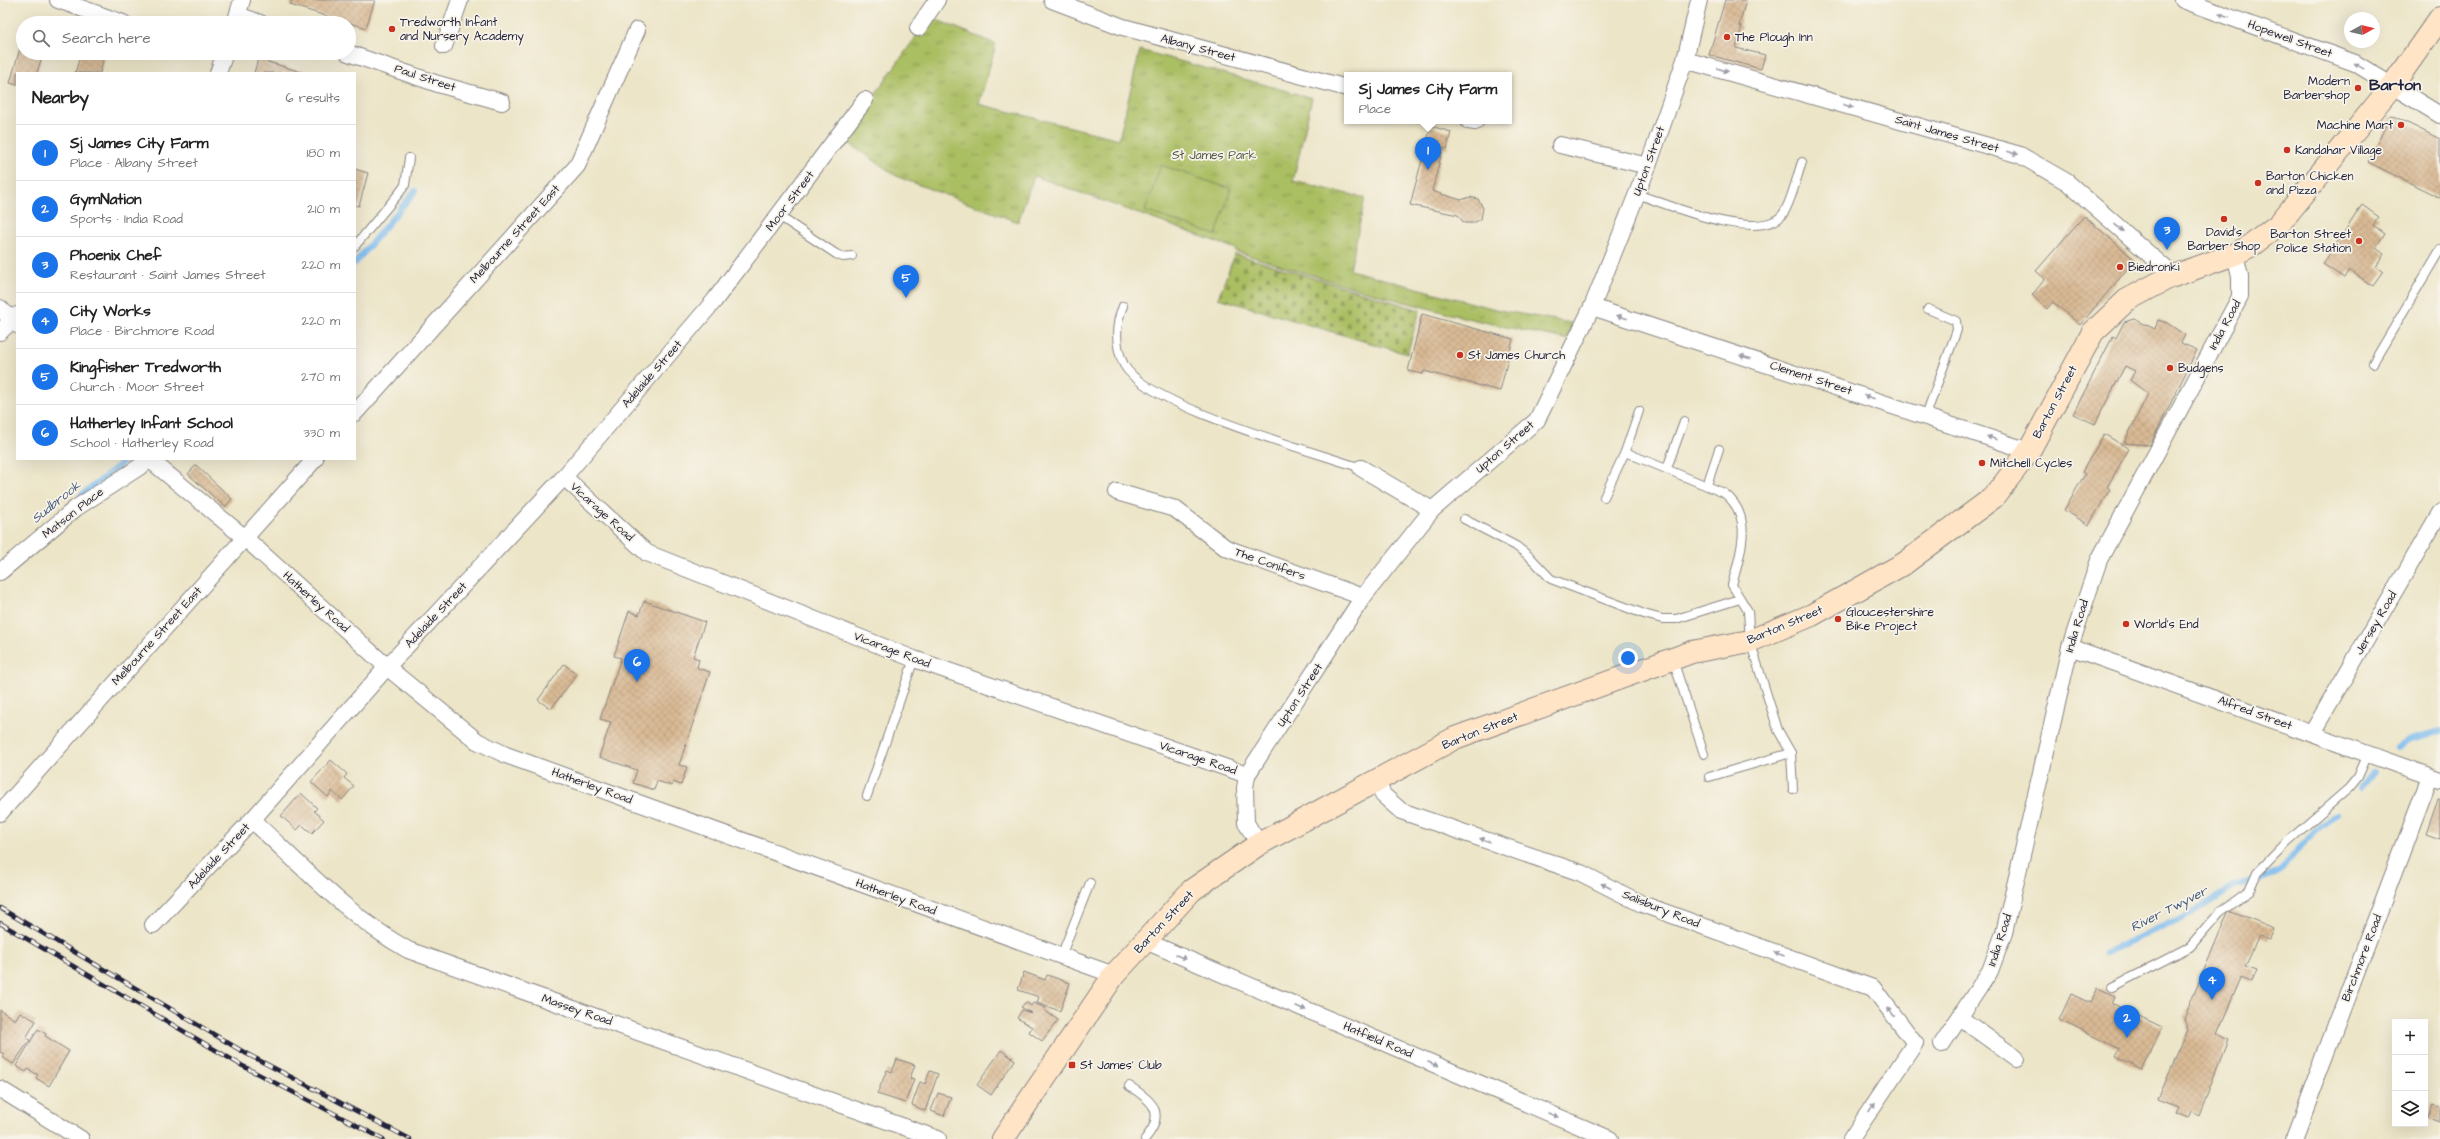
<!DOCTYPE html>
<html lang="en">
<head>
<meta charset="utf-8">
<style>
  :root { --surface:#fff; --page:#f2f2f2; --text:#222; --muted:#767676; --line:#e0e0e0; --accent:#1a73e8 }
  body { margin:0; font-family:"Architects Daughter",sans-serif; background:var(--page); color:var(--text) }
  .controls { position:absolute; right:12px; bottom:12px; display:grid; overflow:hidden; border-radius:0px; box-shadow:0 4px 16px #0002 }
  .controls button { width:36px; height:36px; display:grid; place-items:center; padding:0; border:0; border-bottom:1px solid var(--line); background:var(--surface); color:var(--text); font:20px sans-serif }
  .compass { position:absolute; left:2344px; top:12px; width:36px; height:36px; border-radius:50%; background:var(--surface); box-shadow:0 4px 16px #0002; rotate:82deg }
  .you { position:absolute; left:1628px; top:658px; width:14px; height:14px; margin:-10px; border:3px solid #fff; border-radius:50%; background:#1a73e8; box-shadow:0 0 0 6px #1a73e833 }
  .badge { display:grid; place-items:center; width:26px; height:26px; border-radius:50%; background:var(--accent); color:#fff; font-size:13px; font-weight:700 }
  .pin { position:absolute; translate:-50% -33px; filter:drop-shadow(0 1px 2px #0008) }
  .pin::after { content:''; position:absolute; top:21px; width:14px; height:12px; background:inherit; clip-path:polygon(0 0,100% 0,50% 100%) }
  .popup { position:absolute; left:1344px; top:72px; width:168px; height:52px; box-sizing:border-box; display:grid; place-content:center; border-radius:0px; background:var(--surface); filter:drop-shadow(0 1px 3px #0005); font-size:13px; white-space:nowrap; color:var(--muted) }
  .popup b { font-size:15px; color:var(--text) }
  .popup::after { content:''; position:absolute; left:50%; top:100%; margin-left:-8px; border:8px solid transparent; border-top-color:var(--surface) }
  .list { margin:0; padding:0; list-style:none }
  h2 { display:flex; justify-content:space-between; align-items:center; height:52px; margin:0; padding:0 16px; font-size:17px }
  h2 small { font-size:13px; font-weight:400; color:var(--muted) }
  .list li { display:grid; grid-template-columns:26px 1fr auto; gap:12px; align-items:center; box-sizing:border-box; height:56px; padding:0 16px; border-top:1px solid var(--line) }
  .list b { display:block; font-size:15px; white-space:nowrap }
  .list p { margin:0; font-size:13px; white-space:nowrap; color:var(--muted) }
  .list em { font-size:13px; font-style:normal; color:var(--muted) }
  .icon { flex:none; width:22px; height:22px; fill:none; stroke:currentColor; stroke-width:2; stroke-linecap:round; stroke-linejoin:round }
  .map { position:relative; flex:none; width:2440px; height:1139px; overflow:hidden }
  .search { position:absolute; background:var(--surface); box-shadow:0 4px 16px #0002; left:16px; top:16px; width:340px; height:44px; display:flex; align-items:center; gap:10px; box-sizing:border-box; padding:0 14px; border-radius:22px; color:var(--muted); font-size:15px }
  .panel { position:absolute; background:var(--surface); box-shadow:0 4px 16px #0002; left:16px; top:72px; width:340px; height:388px; border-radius:0px }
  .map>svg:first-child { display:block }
  .grass { fill:url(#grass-tufts); stroke:#66704e }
  .cemetery { fill:url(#cemetery-stones); stroke:#66704e }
  .pitch { fill:#aabe62; stroke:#66704e }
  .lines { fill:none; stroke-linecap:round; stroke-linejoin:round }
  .stream { stroke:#7bbbef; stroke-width:6 }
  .building { fill:url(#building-cross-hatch) }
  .lane-casing { stroke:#878482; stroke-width:10 }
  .street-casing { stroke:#878482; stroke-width:18 }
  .secondary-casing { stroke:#878482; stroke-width:24 }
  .lane { stroke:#fff; stroke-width:8 }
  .street { stroke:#fff; stroke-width:16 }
  .secondary { stroke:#ffe4c6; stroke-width:22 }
  .rail-casing { stroke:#22223b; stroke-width:4.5 }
  .rail { stroke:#f7f3e8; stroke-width:3; stroke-dasharray:9; stroke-linecap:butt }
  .oneway { fill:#9c9ca7 }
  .poi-dot { fill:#c8321e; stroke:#f7f3e8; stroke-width:1.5 }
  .labels { text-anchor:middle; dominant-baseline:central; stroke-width:3.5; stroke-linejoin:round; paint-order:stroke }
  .poi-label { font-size:12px; fill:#22223b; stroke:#f7f3e8; text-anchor:start }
  .street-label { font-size:12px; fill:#22223b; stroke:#f7f3e8 }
  .park-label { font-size:12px; fill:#525949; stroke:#f7f3e8 }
  .water-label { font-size:13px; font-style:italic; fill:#41587a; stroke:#f7f3e8 }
  .district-label { font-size:16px; font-weight:bold; fill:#22223b; stroke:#f7f3e8 }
</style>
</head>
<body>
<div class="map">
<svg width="2440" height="1139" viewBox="0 0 2440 1139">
  <defs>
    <pattern id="grass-tufts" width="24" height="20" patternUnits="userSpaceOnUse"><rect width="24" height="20" fill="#aabe62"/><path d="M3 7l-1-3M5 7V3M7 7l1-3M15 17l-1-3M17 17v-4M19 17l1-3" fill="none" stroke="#8a9a52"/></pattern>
    <pattern id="cemetery-stones" width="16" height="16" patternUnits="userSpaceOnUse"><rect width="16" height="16" fill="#aabe62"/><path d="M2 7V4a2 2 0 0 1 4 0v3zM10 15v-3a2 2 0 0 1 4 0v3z" fill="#8a9a52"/></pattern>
    <pattern id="building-cross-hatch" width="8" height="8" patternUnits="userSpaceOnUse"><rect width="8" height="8" fill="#d9ba95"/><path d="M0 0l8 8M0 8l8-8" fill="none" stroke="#baa081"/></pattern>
  </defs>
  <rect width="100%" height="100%" fill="#f7f3e8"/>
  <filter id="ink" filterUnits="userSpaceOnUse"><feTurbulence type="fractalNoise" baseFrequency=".025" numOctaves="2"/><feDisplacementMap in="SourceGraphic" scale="8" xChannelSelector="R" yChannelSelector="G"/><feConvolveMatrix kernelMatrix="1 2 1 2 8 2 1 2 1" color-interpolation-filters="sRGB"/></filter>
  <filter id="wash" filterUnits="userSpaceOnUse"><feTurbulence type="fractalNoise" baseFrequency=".012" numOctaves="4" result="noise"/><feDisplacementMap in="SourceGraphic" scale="16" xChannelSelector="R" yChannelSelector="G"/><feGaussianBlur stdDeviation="0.9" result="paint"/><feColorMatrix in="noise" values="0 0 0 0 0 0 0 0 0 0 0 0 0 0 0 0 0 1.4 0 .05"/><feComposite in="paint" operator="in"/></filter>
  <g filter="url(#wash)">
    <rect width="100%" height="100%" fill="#ece5c8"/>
    <path class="grass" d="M930,17L996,44L979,104L1119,139L1140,50L1312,98L1293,181L1365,198L1350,270L1499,310L1572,323L1567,339C1454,319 1344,286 1235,251L1236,249L1034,176L1018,222L898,177L843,139Z"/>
    <path class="cemetery" d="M1235,254L1420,310L1407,354L1218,298Z"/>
    <path class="pitch" d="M1161,165L1231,189L1216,235L1145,211Z"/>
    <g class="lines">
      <g class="stream">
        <path d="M355,263L415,191"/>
        <path d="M81,496L127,459"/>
        <path d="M2397,748L2408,740L2440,731"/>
        <path d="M2360,789L2374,772"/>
        <path d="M2105,953L2196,911L2234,886L2279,873L2306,839L2336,814"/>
      </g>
    </g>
    <g id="blocks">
      <g class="building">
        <path d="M292,0H375L366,28L290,5Z"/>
        <path d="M1725,0H1746L1739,26H1742L1736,48L1765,55L1761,69L1709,55Z"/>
        <path d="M23,38V53H43L37,73H17V85L10,83Z"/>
        <path d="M81,53H105L100,73H75Z"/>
        <path d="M258,59L305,73H254Z"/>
        <path d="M2391,115L2440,139V198L2368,162Z"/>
        <path d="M1431,126L1451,132L1447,149L1443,148L1432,191L1461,200L1470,197L1478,199L1483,208L1481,219L1473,223H1464L1458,215L1410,205Z"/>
        <path d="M355,169L368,173L359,206L355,205Z"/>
        <path d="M2362,205L2379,217L2373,225L2385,234L2376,248L2384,254L2376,267L2383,272L2373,286L2349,270L2344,278L2323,264Z"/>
        <path d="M2084,216L2135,260L2080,325L2053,302L2047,309L2032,295L2045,279L2036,271Z"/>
        <path d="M1422,314L1513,339L1500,391L1424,371L1423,374L1408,371Z"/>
        <path d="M2134,319L2155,329L2158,320L2167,323L2185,335L2181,343L2197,350L2150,445L2124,443L2148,394L2130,380L2135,371L2125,366L2095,424L2073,414L2113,336L2116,338L2124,322Z"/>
        <path d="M2104,434L2129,449L2107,487L2110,489L2089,525L2064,510L2085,474L2082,472Z"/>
        <path d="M196,465L232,499L225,507L188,474Z"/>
        <path d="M644,601L705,622L693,657L699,659L697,668L710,672L679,765L687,767L681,785L673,782L672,786L657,781L654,790L633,783L637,770L599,757L611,722L600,719L621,658L614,656L629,611L639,615Z"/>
        <path d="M564,664L577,674L551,709L538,700Z"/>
        <path d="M331,760L347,774L344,778L354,786L342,800L332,791L328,797L311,782Z"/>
        <path d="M301,793L317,808L314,811L324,820L312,833L302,825L297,830L281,816Z"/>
        <path d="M2438,799H2440V839L2426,834Z"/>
        <path d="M2229,910L2274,928L2269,940L2259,936L2245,966L2256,970L2251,982L2241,978L2217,1034L2228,1040L2199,1115L2190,1111L2187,1118L2175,1113L2178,1107L2158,1099L2188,1030L2184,1018Z"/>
        <path d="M1024,972L1045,980L1047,975L1070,983L1060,1011L1037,1003L1039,997L1018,990Z"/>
        <path d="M2098,988L2115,996L2112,1003L2162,1027L2142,1070L2116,1057L2120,1049L2059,1020L2071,994L2090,1003Z"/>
        <path d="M1026,1002L1031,1006L1033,1003L1046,1008L1044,1010L1058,1020L1042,1041L1029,1032L1032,1027L1017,1018L1022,1010L1031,1013L1021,1007Z"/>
        <path d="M0,1010L15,1020L20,1012L36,1021L26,1038L30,1040L13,1064L2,1057L4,1054L0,1052Z"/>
        <path d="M38,1029L46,1034L45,1036L69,1051L49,1086L36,1078L38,1075L28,1069L26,1072L16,1066Z"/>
        <path d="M1001,1050L1015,1060L991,1095L977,1085Z"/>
        <path d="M897,1059L915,1065L910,1078L914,1079L905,1103L877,1094L887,1070L892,1072Z"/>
        <path d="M930,1071L938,1074L925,1111L912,1105L920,1082L925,1084Z"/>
        <path d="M938,1093L951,1097L944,1116L931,1111Z"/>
        <path d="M2432,1103L2440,1106V1122L2427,1117Z"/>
      </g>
    </g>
  </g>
  <g filter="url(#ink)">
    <use href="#blocks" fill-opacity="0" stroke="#878482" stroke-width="1"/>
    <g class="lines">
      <defs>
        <g id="lane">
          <path d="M1637,194C1666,204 1760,244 1783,214C1791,203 1797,176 1802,162"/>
          <path d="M779,216L836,254L843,257L852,256"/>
          <path d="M355,246L400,192L405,185L409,158"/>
          <path d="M1123,306C1115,324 1115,347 1124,365C1146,406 1313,451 1361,468"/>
          <path d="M2373,363L2440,250"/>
          <path d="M1926,415L1957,330L1956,321L1928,309"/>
          <path d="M1625,452L1724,493C1755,517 1740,554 1732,585L1748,611L1750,641L1778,730L1791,753L1793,789"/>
          <path d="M1667,468L1684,421"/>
          <path d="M1707,485L1719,449"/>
          <path d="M1604,497L1625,452L1639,411"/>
          <path d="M1464,519L1516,546L1530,557L1551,579L1644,614L1662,619H1676L1740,599"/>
          <path d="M1673,660L1704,754"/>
          <path d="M1709,777L1791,753"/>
          <path d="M867,796L914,659"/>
          <path d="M1061,956L1090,883"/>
          <path d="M2112,987L2190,947L2220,912L2249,891L2257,873L2287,842L2349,788L2358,777L2368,754"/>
          <path d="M1129,1086C1152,1100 1167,1113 1145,1139"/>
        </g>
        <g id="street">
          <path d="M58,0L123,23"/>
          <path d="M1052,0L1123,27L1347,88"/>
          <path d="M2183,0L2355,63L2440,115"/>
          <path d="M238,15L260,23"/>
          <path d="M235,23L242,0"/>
          <path d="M918,28L937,0"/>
          <path d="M444,46L460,0"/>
          <path d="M348,53L438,84L502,102"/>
          <path d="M1685,60L2020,155L2067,182L2174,276"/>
          <path d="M218,73L225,53"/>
          <path d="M1469,121L1475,122"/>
          <path d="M1560,145L1648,166"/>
          <path d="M1592,307L2029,451"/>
          <path d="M0,308L17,325"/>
          <path d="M0,332L17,315"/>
          <path d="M355,413L577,166L637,30"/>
          <path d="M149,459L245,538L387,667L477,741L506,755L1114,975"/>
          <path d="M1361,468L1432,510"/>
          <path d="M564,477L647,553L914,659L1247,775"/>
          <path d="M1117,492L1175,509L1226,548L1363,597"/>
          <path d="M0,572L76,508L150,460"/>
          <path d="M2070,647L2440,780"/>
          <path d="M2312,733L2440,513"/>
          <path d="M1376,780L1383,795L1401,811L1581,873L1642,904L1873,988L1915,1043L1851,1139"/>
          <path d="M0,813L315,459"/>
          <path d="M252,820C302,866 349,917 408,950L938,1139"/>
          <path d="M1259,844L1246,823L1245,788L1247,775L1363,597L1432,510L1537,420L1592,307L1648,166L1685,60L1699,0"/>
          <path d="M153,925L252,820L387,667L564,477L714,301L865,100"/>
          <path d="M1145,941L1610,1139"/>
          <path d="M1960,1018L2016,1058"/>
          <path d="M1942,1044L1990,971L2004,933L2070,647L2099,560L2240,297V276L2235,254"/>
          <path d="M0,1089L81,1139"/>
          <path d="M2293,1139L2430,777"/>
        </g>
        <path id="secondary" d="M1003,1139L1114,975L1192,890L1259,844L1455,738L1692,652L1750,641L1812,615L1905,563L1994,497L2029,451L2093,332L2127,300L2168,278L2235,254L2252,245L2279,224L2392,86L2440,18"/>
      </defs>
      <use href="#lane" class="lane-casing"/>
      <use href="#street" class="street-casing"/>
      <use href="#secondary" class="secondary-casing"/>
      <use href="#lane" class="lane"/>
      <use href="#street" class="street"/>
      <use href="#secondary" class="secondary"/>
      <defs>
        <g id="rail">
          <path d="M0,908L247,1054L410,1139"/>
          <path d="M0,923L241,1065L383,1139"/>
        </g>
      </defs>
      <use href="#rail" class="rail-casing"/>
      <use href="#rail" class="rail"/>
    </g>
    <defs><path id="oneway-solid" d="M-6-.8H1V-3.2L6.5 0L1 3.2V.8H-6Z"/></defs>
    <g class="oneway">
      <use href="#oneway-solid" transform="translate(2224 15) rotate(-160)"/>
      <use href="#oneway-solid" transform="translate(2359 66) rotate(-149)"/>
      <use href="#oneway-solid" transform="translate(1723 70) rotate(16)"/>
      <use href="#oneway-solid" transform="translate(1848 106) rotate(16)"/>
      <use href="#oneway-solid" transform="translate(2013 153) rotate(16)"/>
      <use href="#oneway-solid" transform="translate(2119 228) rotate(41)"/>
      <use href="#oneway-solid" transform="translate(1622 317) rotate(-162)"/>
      <use href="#oneway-solid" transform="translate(1745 357) rotate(-162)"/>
      <use href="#oneway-solid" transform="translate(1869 397) rotate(-162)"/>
      <use href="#oneway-solid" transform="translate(1992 438) rotate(-161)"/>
      <use href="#oneway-solid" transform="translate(1485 840) rotate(-161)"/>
      <use href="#oneway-solid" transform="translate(1606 886) rotate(-153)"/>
      <use href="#oneway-solid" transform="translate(1779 954) rotate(-160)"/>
      <use href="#oneway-solid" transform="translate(1181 957) rotate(23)"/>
      <use href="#oneway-solid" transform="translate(1301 1008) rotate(23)"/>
      <use href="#oneway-solid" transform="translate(1891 1012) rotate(-128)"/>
      <use href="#oneway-solid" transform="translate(1433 1064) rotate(23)"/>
      <use href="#oneway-solid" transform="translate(1872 1107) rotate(-56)"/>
      <use href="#oneway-solid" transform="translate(1553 1115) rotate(23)"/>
    </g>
  </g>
  <g class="poi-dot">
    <circle cx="392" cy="29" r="4"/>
    <circle cx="1727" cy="37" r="4"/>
    <circle cx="2358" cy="88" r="4"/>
    <circle cx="2401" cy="125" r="4"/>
    <circle cx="2287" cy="150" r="4"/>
    <circle cx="2258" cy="183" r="4"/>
    <circle cx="2224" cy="219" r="4"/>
    <circle cx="2359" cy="241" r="4"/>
    <circle cx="2120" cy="267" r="4"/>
    <circle cx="1460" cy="355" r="4"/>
    <circle cx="2170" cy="368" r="4"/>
    <circle cx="1982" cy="463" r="4"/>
    <circle cx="1838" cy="619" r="4"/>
    <circle cx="2126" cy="624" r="4"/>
    <rect x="1068" y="1061" width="8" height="8" rx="2"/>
  </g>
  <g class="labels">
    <g class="poi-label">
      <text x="400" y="22">Tredworth Infant<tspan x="400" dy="14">and Nursery Academy</tspan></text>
      <text x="1735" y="37">The Plough Inn</text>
      <text x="2350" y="81" text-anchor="end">Modern<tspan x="2350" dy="14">Barbershop</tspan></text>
      <text x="2393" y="125" text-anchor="end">Machine Mart</text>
      <text x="2295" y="150">Kandahar Village</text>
      <text x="2266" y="176">Barton Chicken<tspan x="2266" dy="14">and Pizza</tspan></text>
      <text x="2224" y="232" text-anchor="middle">David's<tspan x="2224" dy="14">Barber Shop</tspan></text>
      <text x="2351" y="234" text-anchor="end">Barton Street<tspan x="2351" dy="14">Police Station</tspan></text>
      <text x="2128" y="267">Biedronki</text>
      <text x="1468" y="355">St James Church</text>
      <text x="2178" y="368">Budgens</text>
      <text x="1990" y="463">Mitchell Cycles</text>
      <text x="1846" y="612">Gloucestershire<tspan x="1846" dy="14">Bike Project</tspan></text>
      <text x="2134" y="624">World's End</text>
      <text x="1080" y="1065">St James' Club</text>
    </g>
    <g class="street-label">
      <text transform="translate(2290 39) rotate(20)">Hopewell Street</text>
      <text transform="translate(1198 48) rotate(15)">Albany Street</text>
      <text transform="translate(425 78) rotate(18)">Paul Street</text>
      <text transform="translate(1947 134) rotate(16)">Saint James Street</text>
      <text transform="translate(1649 161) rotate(-70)">Upton Street</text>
      <text transform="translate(790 201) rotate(-53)">Moor Street</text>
      <text transform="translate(515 234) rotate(-48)">Melbourne Street East</text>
      <text transform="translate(2225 325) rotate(-62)">India Road</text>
      <text transform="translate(652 374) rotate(-49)">Adelaide Street</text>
      <text transform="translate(1811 378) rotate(18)">Clement Street</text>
      <text transform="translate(2055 402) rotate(-62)">Barton Street</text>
      <text transform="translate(1505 447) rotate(-41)">Upton Street</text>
      <text transform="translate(602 512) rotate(42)">Vicarage Road</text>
      <text transform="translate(73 513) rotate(-38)">Matson Place</text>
      <text transform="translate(1270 564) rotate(20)">The Conifers</text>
      <text transform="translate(316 602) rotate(42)">Hatherley Road</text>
      <text transform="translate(436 615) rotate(-47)">Adelaide Street</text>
      <text transform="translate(2376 623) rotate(-60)">Jersey Road</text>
      <text transform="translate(1785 625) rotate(-23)">Barton Street</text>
      <text transform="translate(2077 626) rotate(-73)">India Road</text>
      <text transform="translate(157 636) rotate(-48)">Melbourne Street East</text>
      <text transform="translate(892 650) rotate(21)">Vicarage Road</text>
      <text transform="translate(1300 695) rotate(-57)">Upton Street</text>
      <text transform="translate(2255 713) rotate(20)">Alfred Street</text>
      <text transform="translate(1480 731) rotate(-22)">Barton Street</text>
      <text transform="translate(1198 758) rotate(19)">Vicarage Road</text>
      <text transform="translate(592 786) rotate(20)">Hatherley Road</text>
      <text transform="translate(219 856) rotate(-47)">Adelaide Street</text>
      <text transform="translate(896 897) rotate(20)">Hatherley Road</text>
      <text transform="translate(1661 909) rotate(22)">Salisbury Road</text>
      <text transform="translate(1164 922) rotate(-47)">Barton Street</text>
      <text transform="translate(2000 940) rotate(-72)">India Road</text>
      <text transform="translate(2362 958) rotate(-69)">Birchmore Road</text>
      <text transform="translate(577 1010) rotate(19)">Massey Road</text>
      <text transform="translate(1378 1040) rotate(23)">Hatfield Road</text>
    </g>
    <g class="park-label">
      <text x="1214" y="155">St James Park</text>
    </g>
    <g class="water-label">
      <text transform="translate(56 502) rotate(-39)">Sudbrook</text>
      <text transform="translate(2169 909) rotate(-27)">River Twyver</text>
    </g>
    <g class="district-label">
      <text x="2395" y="85">Barton</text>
    </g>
  </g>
</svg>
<div class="controls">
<button>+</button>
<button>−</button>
<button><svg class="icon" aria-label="layers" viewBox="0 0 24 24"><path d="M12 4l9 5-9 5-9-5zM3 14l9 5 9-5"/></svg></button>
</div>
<svg class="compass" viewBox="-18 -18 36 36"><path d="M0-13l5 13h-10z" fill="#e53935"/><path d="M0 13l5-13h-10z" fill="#767676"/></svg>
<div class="you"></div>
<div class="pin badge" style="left:1428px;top:170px">1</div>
<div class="popup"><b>Sj James City Farm</b>Place</div>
<div class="pin badge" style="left:2127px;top:1038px">2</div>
<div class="pin badge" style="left:2167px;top:250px">3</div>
<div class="pin badge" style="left:2212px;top:1000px">4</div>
<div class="pin badge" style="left:906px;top:298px">5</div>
<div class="pin badge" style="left:637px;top:682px">6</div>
<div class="search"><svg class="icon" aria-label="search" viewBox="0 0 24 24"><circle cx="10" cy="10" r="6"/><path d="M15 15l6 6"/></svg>Search here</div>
<section class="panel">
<h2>Nearby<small>6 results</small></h2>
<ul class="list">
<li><span class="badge">1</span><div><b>Sj James City Farm</b><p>Place · Albany Street</p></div><em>180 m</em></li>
<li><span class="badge">2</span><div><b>GymNation</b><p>Sports · India Road</p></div><em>210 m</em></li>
<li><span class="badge">3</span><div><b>Phoenix Chef</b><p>Restaurant · Saint James Street</p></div><em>220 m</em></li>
<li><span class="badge">4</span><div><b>City Works</b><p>Place · Birchmore Road</p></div><em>220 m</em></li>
<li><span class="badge">5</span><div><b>Kingfisher Tredworth</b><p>Church · Moor Street</p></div><em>270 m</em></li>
<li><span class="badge">6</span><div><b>Hatherley Infant School</b><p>School · Hatherley Road</p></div><em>330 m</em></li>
</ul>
</section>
</div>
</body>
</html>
